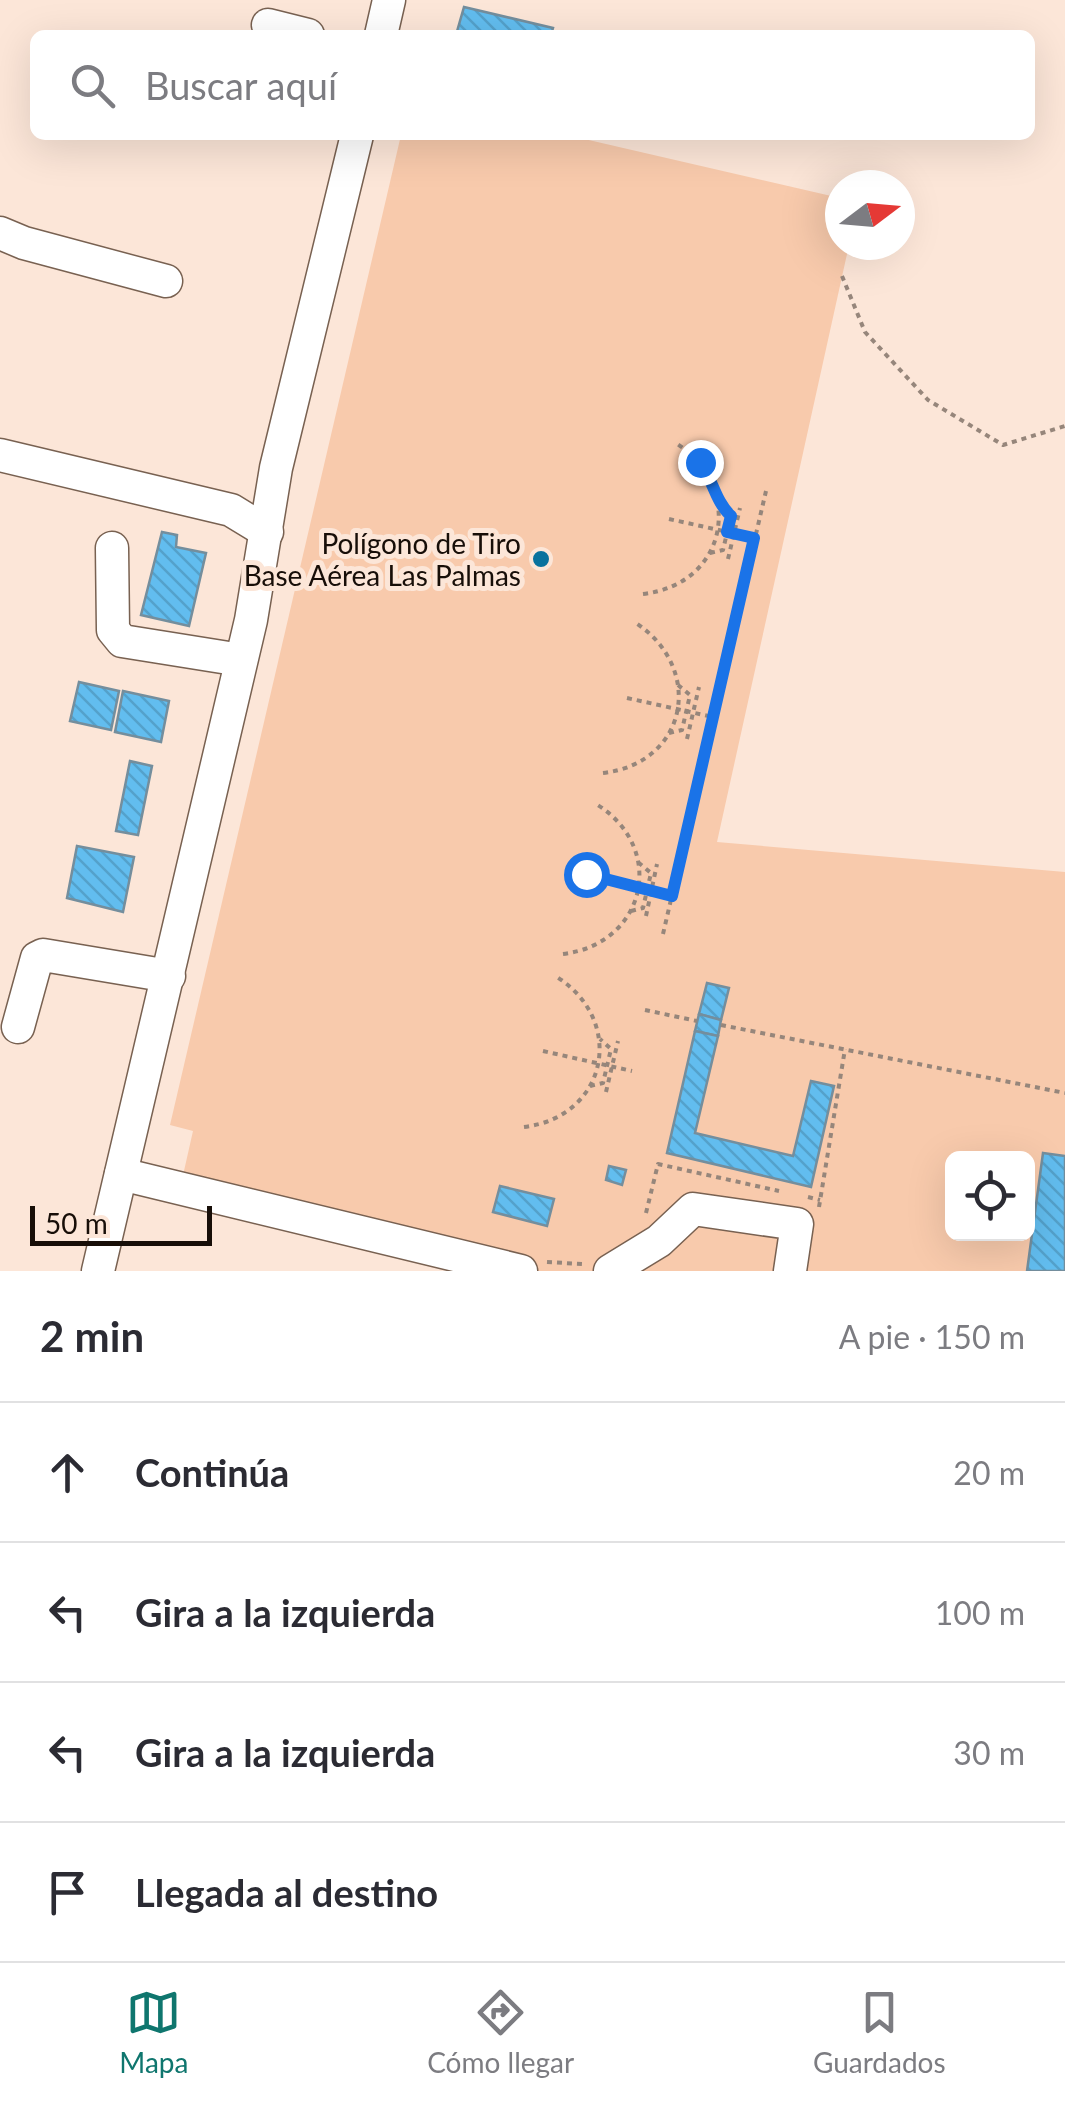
<!DOCTYPE html>
<html lang="es">
<head>
<meta charset="utf-8">
<style>
  :root { --surface:#fff; --page:#f2f2f3; --text:#2b2b33; --muted:#7c7c81; --line:#e1e1e2; --accent:#0f766e }
  body { margin:0; font-family:Lato,sans-serif; background:var(--page); color:var(--text) }
  .controls { position:absolute; right:30px; bottom:30px; display:grid; overflow:hidden; border-radius:15px; box-shadow:0 10px 40px #0002 }
  .controls button { width:90px; height:90px; display:grid; place-items:center; padding:0; border:0; border-bottom:2px solid var(--line); background:var(--surface); color:var(--text); font:50px sans-serif }
  .compass { position:absolute; left:825px; top:170px; width:90px; height:90px; border-radius:50%; background:var(--surface); box-shadow:0 10px 40px #0002; rotate:74deg }
  .scale { position:absolute; left:30px; bottom:25px; width:182px; box-sizing:border-box; padding-left:10px; border:5px solid #170e08; border-top:0; font-size:28px; line-height:35px; white-space:nowrap; color:#170e08; -webkit-text-stroke:8px #fce6d8; paint-order:stroke }
  .stop { position:absolute; width:30px; height:30px; margin:-22px; border:8px solid #1a73e8; border-radius:50%; background:#fff }
  .stop.end { background:#1a73e8; border-color:#fff; box-shadow:0 2px 10px #0008 }
  .list { margin:0; padding:0; list-style:none }
  h2 { display:flex; justify-content:space-between; align-items:center; height:130px; margin:0; padding:0 40px; font-size:42px }
  h2 small { font-size:32px; font-weight:400; color:var(--muted) }
  .list li { display:grid; grid-template-columns:65px 1fr auto; gap:30px; align-items:center; box-sizing:border-box; height:140px; padding:0 40px; border-top:2px solid var(--line) }
  .list b { display:block; font-size:38px; white-space:nowrap }
  .list em { font-size:32px; font-style:normal; color:var(--muted) }
  .icon { flex:none; width:55px; height:55px; fill:none; stroke:currentColor; stroke-width:2; stroke-linecap:round; stroke-linejoin:round }
  .map { position:relative; flex:none; width:1065px; height:1271px; overflow:hidden }
  .search { position:absolute; background:var(--surface); box-shadow:0 10px 40px #0002; left:30px; right:30px; top:30px; height:110px; display:flex; align-items:center; gap:25px; box-sizing:border-box; padding:0 35px; border-radius:15px; color:var(--muted); font-size:38px }
  .sheet { height:690px; background:var(--surface) }
  nav { display:flex; justify-content:space-around; align-items:center; box-sizing:border-box; height:140px; border-top:2px solid var(--line); background:var(--surface); font-size:28px; color:var(--muted) }
  nav a { display:grid; justify-items:center; gap:5px }
  nav .on { color:var(--accent) }
  .map>svg:first-child { display:block }
  .green { fill:#f8caac; fill-rule:evenodd }
  .building { fill:url(#building-back-hatch); stroke:#748e9d; stroke-width:2.5 }
  .lines { fill:none; stroke-linecap:round; stroke-linejoin:round }
  .minor-casing { stroke:#786151; stroke-width:35 }
  .path { stroke:#96867b; stroke-width:4; stroke-dasharray:5 5; stroke-linecap:butt }
  .minor { stroke:#fff; stroke-width:32 }
  .route { stroke:#1a73e8; stroke-width:12 }
  .poi-dot { fill:#09729e; stroke:#fce6d8; stroke-width:4 }
  .labels { text-anchor:middle; dominant-baseline:central; stroke-width:10; stroke-linejoin:round; paint-order:stroke }
  .poi-label { font-size:28px; fill:#170e08; stroke:#fce6d8; text-anchor:end }
</style>
</head>
<body>
<div class="map">
<svg width="1065" height="1271" viewBox="0 0 1065 1271">
  <defs>
    <pattern id="building-back-hatch" width="6" height="6" patternUnits="userSpaceOnUse" patternTransform="scale(2.5)"><rect width="6" height="6" fill="#62bdef"/><path d="M-1 5l2 2M0 0l6 6M5-1l2 2" fill="none" stroke="#54a1cb"/></pattern>
  </defs>
  <rect width="100%" height="100%" fill="#fce6d8"/>
  <path class="green" d="M401,135H567L840,198V245H849L717,842L1065,872V1271H476L179,1193L193,1131L170,1125ZM952,1158H1028V1234H952Z"/>
  <g class="building">
    <path d="M464,7L553,28L551,35H456Z"/>
    <path d="M162,532L177,535L176,547L206,553L189,626L141,615Z"/>
    <path d="M79,682L119,691L111,730L70,721Z"/>
    <path d="M123,691L169,701L161,742L115,732Z"/>
    <path d="M130,761L152,766L138,835L116,831Z"/>
    <path d="M77,846L134,857L123,912L67,898Z"/>
    <path d="M707,983L729,988L721,1020L699,1014Z"/>
    <path d="M699,1014L721,1020L718,1036L695,1031Z"/>
    <path d="M695,1031L718,1036L695,1133L793,1156L811,1081L834,1086L811,1187L667,1153Z"/>
    <path d="M1043,1153L1065,1156V1271H1027Z"/>
    <path d="M609,1166L626,1170L622,1185L606,1180Z"/>
    <path d="M500,1186L554,1199L547,1226L493,1212Z"/>
  </g>
  <g class="lines">
    <defs>
      <g id="minor">
        <path d="M268,25L308,35"/>
        <path d="M381,35L389,0"/>
        <path d="M0,233L24,243L166,281"/>
        <path d="M0,455L231,510L267,532"/>
        <path d="M112,548L113,630L122,641L241,660"/>
        <path d="M18,1027L37,958L43,955L169,976"/>
        <path d="M121,1174L521,1271"/>
        <path d="M98,1271L251,620L276,468L357,135"/>
        <path d="M610,1271L659,1241L693,1209L797,1224L790,1271"/>
      </g>
    </defs>
    <use href="#minor" class="minor-casing"/>
    <g class="path">
      <path d="M842,276L865,332L928,400L1003,445L1065,426"/>
      <path d="M669,519L755,538"/>
      <path d="M710,553L723,550L731,516L719,505"/>
      <path d="M728,559L740,508"/>
      <path d="M643,594C728,584 745,489 676,443"/>
      <path d="M627,698L713,717"/>
      <path d="M669,733L682,730L690,695L678,685"/>
      <path d="M687,739L699,687"/>
      <path d="M603,773C688,763 705,669 636,623"/>
      <path d="M586,875L672,896"/>
      <path d="M631,911L643,908L651,873L639,863"/>
      <path d="M646,916L657,864"/>
      <path d="M663,934L766,491"/>
      <path d="M563,954C646,944 668,848 596,804"/>
      <path d="M645,1010L697,1021"/>
      <path d="M721,1025L1065,1093"/>
      <path d="M543,1051L632,1071"/>
      <path d="M590,1086L603,1083L611,1049L600,1039"/>
      <path d="M606,1092L618,1041"/>
      <path d="M524,1127C607,1117 627,1022 557,977"/>
      <path d="M808,1197L820,1200"/>
      <path d="M819,1207L845,1049"/>
      <path d="M646,1213L658,1164L779,1191"/>
      <path d="M547,1262L582,1264"/>
    </g>
    <use href="#minor" class="minor"/>
  </g>
  <g class="lines">
    <path class="route" d="M586,874L672,896L754,538L727,532L731,516C715,501 713,480 700,462"/>
  </g>
  <circle class="poi-dot" cx="541" cy="559" r="10"/>
  <g class="labels">
    <g class="poi-label">
      <text x="521" y="543">Polígono de Tiro<tspan x="521" dy="32">Base Aérea Las Palmas</tspan></text>
    </g>
  </g>
</svg>
<div class="controls">
<button><svg class="icon" aria-label="locate" viewBox="0 0 24 24"><circle cx="12" cy="12" r="6"/><path d="M12 2v4M12 18v4M2 12h4M18 12h4"/></svg></button>
</div>
<svg class="compass" viewBox="-18 -18 36 36"><path d="M0-13l5 13h-10z" fill="#e53935"/><path d="M0 13l5-13h-10z" fill="#7c7c81"/></svg>
<div class="scale">50 m</div>
<div class="stop" style="left:586px;top:874px"></div>
<div class="stop end" style="left:700px;top:462px"></div>
<div class="search"><svg class="icon" aria-label="search" viewBox="0 0 24 24"><circle cx="10" cy="10" r="6"/><path d="M15 15l6 6"/></svg>Buscar aquí</div>
</div>
<section class="sheet">
<h2>2 min<small>A pie · 150 m</small></h2>
<ul class="list">
<li><svg class="icon" aria-label="ahead" viewBox="0 0 24 24"><path d="M12 20V5M6 11l6-6 6 6"/></svg><div><b>Continúa</b></div><em>20 m</em></li>
<li><svg class="icon" aria-label="left" viewBox="0 0 24 24"><path d="M17 20v-9H6M10 6l-5 5 5 5"/></svg><div><b>Gira a la izquierda</b></div><em>100 m</em></li>
<li><svg class="icon" aria-label="left" viewBox="0 0 24 24"><path d="M17 20v-9H6M10 6l-5 5 5 5"/></svg><div><b>Gira a la izquierda</b></div><em>30 m</em></li>
<li><svg class="icon" aria-label="arrive" viewBox="0 0 24 24"><path d="M6 21V4h12l-3 4 3 4H6"/></svg><div><b>Llegada al destino</b></div></li>
</ul>
</section>
<nav>
<a class="on"><svg class="icon" aria-label="map" viewBox="0 0 24 24"><path d="M3 6l6-2 6 2 6-2v14l-6 2-6-2-6 2zM9 4v14M15 6v14"/></svg>Mapa</a>
<a><svg class="icon" aria-label="directions" viewBox="0 0 24 24"><path d="M12 3l9 9-9 9-9-9zM9 14v-3h6M13 9l2 2-2 2"/></svg>Cómo llegar</a>
<a><svg class="icon" aria-label="saved" viewBox="0 0 24 24"><path d="M7 4h10v16l-5-4-5 4z"/></svg>Guardados</a>
</nav>
</body>
</html>
